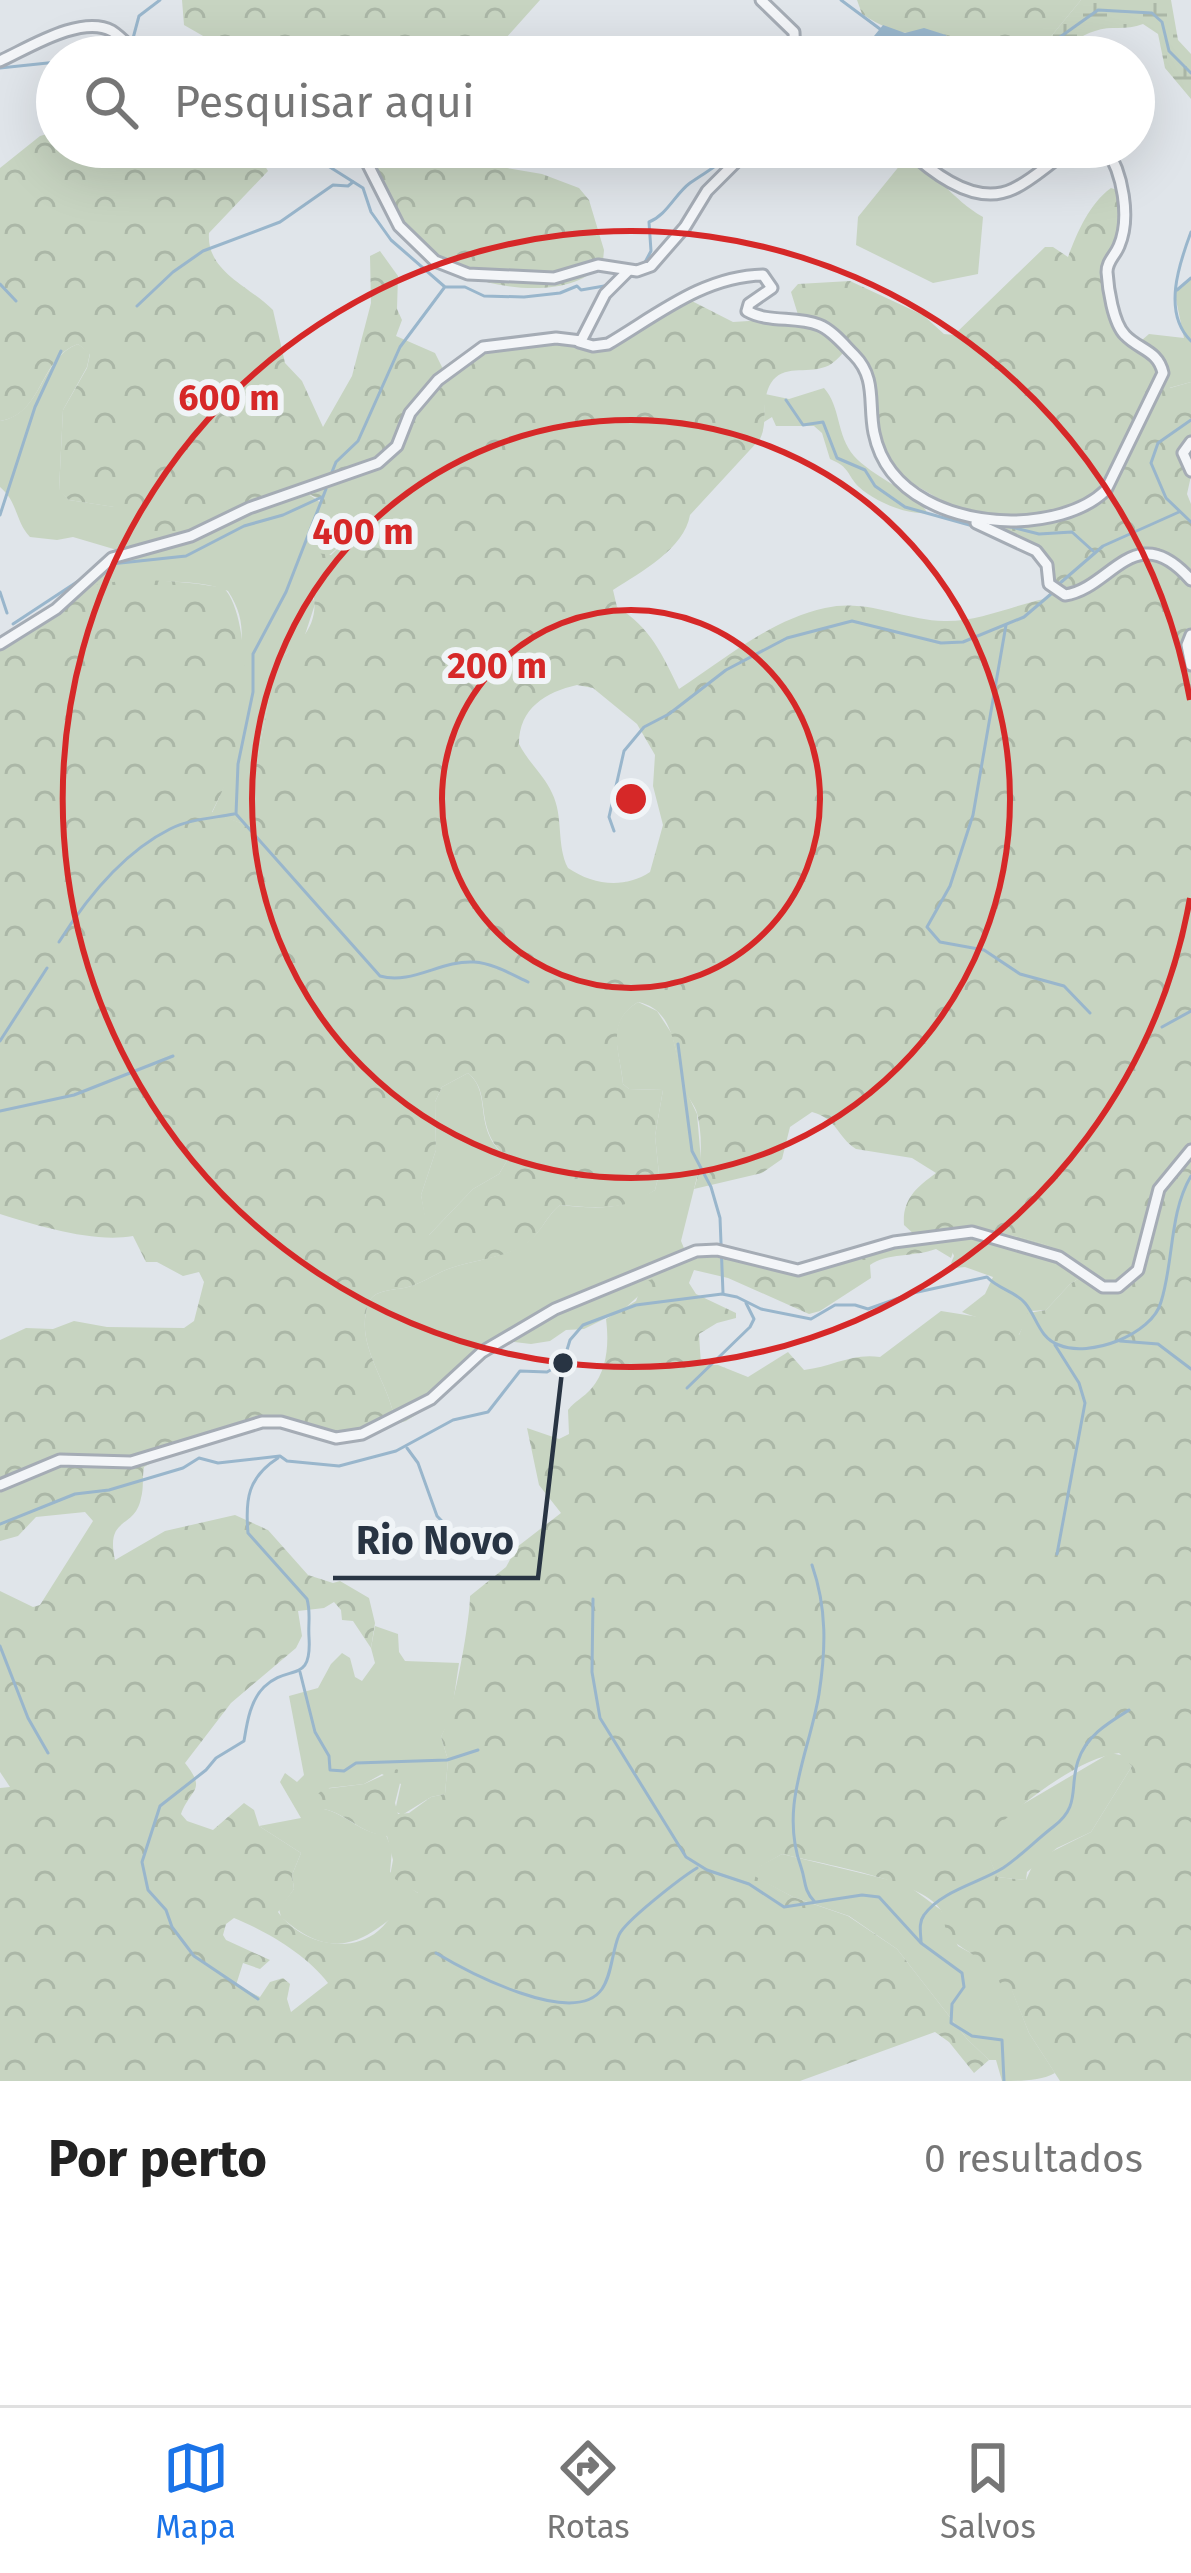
<!DOCTYPE html>
<html lang="pt">
<head>
<meta charset="utf-8">
<style>
  :root { --surface:#fff; --page:#f6f6f6; --text:#222; --muted:#767676; --line:#e0e0e0; --accent:#1a73e8 }
  body { margin:0; font-family:"Fira Sans",sans-serif; background:var(--page); color:var(--text) }
  .list { margin:0; padding:0; list-style:none }
  h2 { display:flex; justify-content:space-between; align-items:center; height:156px; margin:0; padding:0 48px; font-size:51px }
  h2 small { font-size:39px; font-weight:400; color:var(--muted) }
  .icon { flex:none; width:66px; height:66px; fill:none; stroke:currentColor; stroke-width:2; stroke-linecap:round; stroke-linejoin:round }
  .map { position:relative; flex:none; width:1191px; height:2081px; overflow:hidden }
  .search { position:absolute; background:var(--surface); box-shadow:0 12px 48px #0002; left:36px; right:36px; top:36px; height:132px; display:flex; align-items:center; gap:30px; box-sizing:border-box; padding:0 42px; border-radius:66px; color:var(--muted); font-size:45px }
  .sheet { height:324px; background:var(--surface) }
  nav { display:flex; justify-content:space-around; align-items:center; box-sizing:border-box; height:168px; border-top:3px solid var(--line); background:var(--surface); font-size:33px; color:var(--muted) }
  nav a { display:grid; justify-items:center; gap:6px }
  nav .on { color:var(--accent) }
  .map>svg:first-child { display:block }
  .grass { fill:#c7d4c1 }
  .forest { fill:url(#forest-crowns); fill-rule:evenodd }
  .wetland { fill:url(#wetland-marsh) }
  .water { fill:url(#water-rules) }
  .lines { fill:none; stroke-linecap:round; stroke-linejoin:round }
  .stream { stroke:#99b6cc; stroke-width:3 }
  .minor-casing { stroke:#a5acb5; stroke-width:15 }
  .minor { stroke:#f3f5f8; stroke-width:9 }
  .ring { fill:none; stroke:#d62828; stroke-width:6 }
  .centre { fill:#d62828; stroke:#f0f4f7; stroke-width:6 }
  .ring-label { font-size:36px; text-anchor:middle; font-weight:bold; fill:#d62828; stroke:#f0f4f7; stroke-width:12; stroke-linejoin:round; paint-order:stroke }
  .leader { fill:none; stroke:#283443; stroke-width:4.5 }
  .callout-dot { fill:#283443; stroke:#f0f4f7; stroke-width:4.5 }
  .callout-label { font-size:39px; text-anchor:middle; font-weight:bold; fill:#283443; stroke:#f0f4f7; stroke-width:12; stroke-linejoin:round; paint-order:stroke }
</style>
</head>
<body>
<div class="map">
<svg width="1191" height="2081" viewBox="0 0 1191 2081">
  <defs>
    <pattern id="forest-crowns" width="20" height="18" patternUnits="userSpaceOnUse" patternTransform="scale(3)"><rect width="20" height="18" fill="#c7d4c1"/><path d="M2 6a3 3 0 1 1 6 0M12 15a3 3 0 1 1 6 0" fill="none" stroke="#abb7a7"/></pattern>
    <pattern id="wetland-marsh" width="20" height="14" patternUnits="userSpaceOnUse" patternTransform="scale(3)"><rect width="20" height="14" fill="#c7d4c1"/><path d="M1 5h8M5 5V1M11 12h8M15 12V8" fill="none" stroke="#abb7a7"/></pattern>
    <pattern id="water-rules" width="6" height="5" patternUnits="userSpaceOnUse" patternTransform="scale(3)"><rect width="6" height="5" fill="#99b6cc"/><path d="M0 2.5h6" fill="none" stroke="#7d95a7"/></pattern>
  </defs>
  <rect width="100%" height="100%" fill="#e0e5ea"/>
  <g class="grass">
    <path d="M893,147H906C932,170 953,200 983,217L978,274L933,283L856,245L858,217L905,159Z"/>
    <path d="M1191,279V382L1169,388L1134,347L1149,334L1184,338L1174,290Z"/>
    <path d="M78,344L90,353L87,367L63,410L59,490L69,500L115,507L125,549L166,550L301,490C323,502 343,518 341,545L328,556L311,593L315,604L303,641L276,661L252,787L254,822L249,826L212,813C235,766 243,725 241,674C240,639 248,622 228,591C197,576 116,581 82,590L81,585L108,553L117,550L73,537L57,540L30,537C15,521 18,502 0,487V421C43,414 40,358 78,344Z"/>
    <path d="M824,388C841,407 836,435 854,456C871,476 922,497 927,513C906,515 874,501 859,487C846,474 851,468 830,459L822,433L814,426H776L772,417L764,422L765,394L789,399Z"/>
    <path d="M638,1002L657,1011L672,1034L685,1089L697,1114L701,1161L681,1241L686,1253L624,1309L584,1329L566,1330L550,1341L531,1344L507,1341L493,1346L437,1402L406,1421L384,1428L393,1412C385,1378 355,1342 368,1305C373,1288 394,1291 408,1287C423,1283 436,1273 451,1268C474,1260 502,1258 523,1245C541,1235 545,1217 560,1205C598,1209 620,1211 655,1190L659,1174L655,1136L663,1090L629,1089L623,1084C620,1050 604,1023 638,1002Z"/>
    <path d="M468,1073C494,1095 470,1128 508,1159L499,1174L473,1189L428,1236L421,1195L436,1150L435,1102L442,1087Z"/>
    <path d="M962,1229C999,1231 1066,1242 1089,1272L1070,1284L1046,1310L1032,1311L1018,1336C996,1318 987,1322 962,1312L985,1294L993,1277L965,1267L955,1268L951,1263L954,1256L945,1233Z"/>
    <path d="M375,1626L398,1634L399,1652L405,1661L459,1663L451,1717L441,1737L448,1760L445,1794L431,1797L402,1815L395,1811L401,1784L382,1774L364,1784L329,1788L324,1809C348,1815 361,1834 386,1835L392,1850L390,1872L419,1894C371,1936 340,1969 281,1917L279,1909L294,1889L292,1875L301,1853L259,1826L301,1818L280,1782L285,1773L297,1782L304,1775L289,1696L318,1688L331,1664L342,1653L350,1658L355,1677L362,1681L375,1663L371,1648Z"/>
    <path d="M1110,1753L1126,1756L1132,1766L1091,1832L1057,1848L1027,1872L1026,1880L997,1877L982,1840L1013,1810Z"/>
    <path d="M782,1854L906,1884L941,1910L958,1946L987,1962L1012,1990L1029,2033L1055,2073C1041,2081 1020,2081 1002,2081L996,2060H989L967,2039L897,1949L849,1916L793,1897L747,1873Z"/>
  </g>
  <g class="forest">
    <path d="M182,0H540L489,57H224V48L184,25Z"/>
    <path d="M857,0H1081L1034,57H956L947,36C927,29 927,32 909,33C894,33 874,22 862,14Z"/>
    <path d="M57,131V147L132,151L161,164L179,147C212,147 251,139 268,171L209,233C206,272 251,287 273,310L285,363L302,381L323,427L352,376L371,303L370,256L380,251L398,276L397,309L402,320L396,336L435,353L447,377L461,362L488,350L549,341L595,348L684,297L733,322L799,318L791,292L798,284L850,281L923,315L944,334L954,335L1045,247H1053L1068,257C1077,233 1089,204 1111,188L1120,191C1132,229 1131,238 1110,271L1118,326L1152,359L1170,388L1191,382V441L1185,467L1191,476L1187,494L1191,504V2081H1060L1029,2033L1012,1991H1003C994,1960 969,1956 947,1936C945,1928 944,1916 940,1909C922,1880 817,1863 782,1854L749,1873L793,1897L848,1916L897,1949L967,2039L989,2060L974,2073L949,2042L935,2032L800,2081H0V1788L10,1787L0,1772V1591L33,1607L40,1605L93,1521L85,1512L36,1517L18,1536L0,1541V1340L26,1328L53,1329L74,1321L107,1327L184,1328L194,1321L204,1282L199,1272L183,1276L157,1262H146L133,1236C93,1243 39,1226 0,1214V642C12,637 25,634 36,627C52,616 63,598 81,590C116,574 187,581 224,588C249,615 247,705 240,742C235,766 223,790 212,812L249,826L254,822L252,787L276,661C297,647 318,627 314,599C312,583 307,568 317,553L331,555L341,545L342,537L331,522V513L323,511L321,500L301,490L166,550L120,551L114,507L69,500L59,491L63,410L87,368L90,354L78,344C39,358 43,415 0,421V168L40,136ZM847,349L871,382L880,450L901,477L1047,561L1052,591L1044,599C1012,606 977,622 944,621C903,620 867,598 825,608C770,620 725,659 679,689C662,654 651,628 617,607L613,590C641,572 684,549 690,515L760,439C769,421 760,401 771,383C783,364 806,374 825,367C834,364 840,356 847,349ZM577,685L593,688L637,724L655,755L653,786L663,825L650,872C624,889 593,885 568,868C556,845 564,817 552,793C544,775 528,762 519,744C519,708 546,692 577,685ZM638,1002C678,1010 674,1058 684,1088C687,1097 695,1105 697,1113C703,1137 702,1166 694,1189L762,1173L782,1159L790,1127L812,1112C839,1120 836,1136 856,1149L912,1158L936,1173C917,1187 902,1199 904,1225L917,1237L807,1272L735,1261L714,1252L670,1259L652,1269L653,1279L643,1282L636,1301L606,1319C609,1342 608,1370 591,1389C584,1397 575,1401 568,1410L569,1434L559,1439L527,1428L539,1485L561,1513L517,1547L506,1567L470,1596C470,1622 453,1716 441,1737L448,1760L445,1794L431,1797L409,1813L398,1814L395,1803L402,1775L397,1769L364,1784L324,1789L315,1796L324,1809C349,1815 361,1834 387,1836L393,1860L390,1876L418,1893C396,1901 394,1918 378,1931C348,1956 299,1942 278,1912L294,1889L292,1875L301,1853L259,1826L254,1810L244,1803L213,1830L187,1821L181,1814C191,1788 207,1791 185,1763L231,1703L296,1648L302,1636L298,1611L324,1608L334,1602L341,1610L342,1620L353,1621L371,1648L375,1623L369,1598L340,1581L333,1583L308,1575L268,1530L235,1515L165,1531L115,1560C105,1515 135,1530 141,1498C144,1488 142,1478 144,1467C176,1448 259,1418 296,1424C319,1428 345,1445 368,1437C381,1433 390,1424 393,1412C385,1378 355,1342 368,1305C373,1288 394,1291 408,1287C423,1283 436,1273 451,1268C474,1260 502,1258 523,1246C541,1235 545,1217 560,1205C595,1208 625,1212 655,1190L659,1174L655,1136L663,1090L629,1089L623,1084C620,1050 605,1023 638,1002ZM468,1073C494,1094 471,1127 508,1159L499,1174L473,1189L429,1235L421,1195L436,1150L435,1102L442,1087ZM962,1229C998,1231 1066,1242 1089,1272L1070,1284L1046,1310L1028,1313L1019,1335L1004,1321L941,1311L880,1357C851,1353 832,1367 804,1370L788,1352L748,1377L718,1365H701L699,1334L717,1323L736,1318V1313L696,1294L689,1283L694,1270L728,1278L809,1314L820,1311L871,1278L870,1265C886,1253 915,1257 936,1249L951,1258L955,1246L945,1233ZM1119,1753L1132,1766L1091,1832L1035,1860L1026,1880L997,1877L983,1840C1012,1811 1076,1758 1119,1753ZM234,1918C266,1931 307,1955 328,1983L291,2012L287,1999L290,1984L283,1978L270,1982L260,1997L236,1985L243,1963L260,1969L270,1960L226,1940L223,1935L226,1924Z"/>
    <path d="M359,147H479L507,168L542,174L579,188L589,200L604,250L603,261C568,312 440,283 408,239C388,212 375,177 359,147Z"/>
  </g>
  <path class="wetland" d="M1081,0H1171L1178,40L1191,54V99L1165,68L1158,34L1143,24C1126,31 1111,25 1095,31C1065,40 1073,57 1034,57Z"/>
  <path class="water" d="M883,25L905,33L924,28L946,35L956,57H887L893,50L903,51L900,42L888,44L885,39L874,36Z"/>
  <g class="lines">
    <g class="stream">
      <path d="M841,0L880,29"/>
      <path d="M132,42L139,16L160,0"/>
      <path d="M591,57C621,45 664,32 688,57"/>
      <path d="M861,57L895,47L893,37"/>
      <path d="M1041,57L1053,42L1098,10L1152,13L1162,22L1169,51L1191,73"/>
      <path d="M0,68L57,62"/>
      <path d="M313,147L325,164L363,188L371,212L391,240L445,287H465L484,296L524,297L560,293L577,286L581,290L610,285"/>
      <path d="M1191,232C1179,264 1162,313 1191,341"/>
      <path d="M643,266L651,251L649,222C667,215 675,194 690,183C710,169 718,167 736,147"/>
      <path d="M0,284L16,301"/>
      <path d="M1177,290L1191,278"/>
      <path d="M137,306L173,272L203,251L280,222L333,185L348,186L353,182"/>
      <path d="M786,400L803,425L823,422L837,458L865,470L875,486L905,507L973,526"/>
      <path d="M1191,420L1158,443L1151,463L1166,498L1191,522"/>
      <path d="M330,477L336,462L358,441L400,347L444,288"/>
      <path d="M326,489L286,592L253,654V692L238,764L236,814L380,976C412,985 441,960 474,962C492,963 511,974 528,982"/>
      <path d="M0,515L35,407L61,351"/>
      <path d="M1003,525L1039,534L1072,532L1093,551"/>
      <path d="M111,564L186,556L244,526L283,515L322,497"/>
      <path d="M1059,584L1103,546L1179,512"/>
      <path d="M0,592L7,613"/>
      <path d="M13,624L89,574"/>
      <path d="M1006,625L973,815L950,886L927,927L940,942L984,950L1020,974L1064,986L1090,1013"/>
      <path d="M614,831L609,817L624,751L644,727L669,714L726,670L787,638L852,621L941,643L963,642L1024,617L1051,594"/>
      <path d="M59,942C86,899 124,852 170,829C189,819 214,818 234,814"/>
      <path d="M1162,1027L1191,1011"/>
      <path d="M0,1041L47,968"/>
      <path d="M678,1044L692,1151L711,1187L720,1218L723,1293"/>
      <path d="M0,1111L74,1095L173,1056"/>
      <path d="M1120,1341L1158,1344L1191,1369"/>
      <path d="M1055,1345L1079,1383L1085,1403L1057,1554"/>
      <path d="M687,1388L750,1327L754,1319L746,1303"/>
      <path d="M407,1448L418,1463L437,1516L461,1541"/>
      <path d="M0,1524L75,1494L109,1490L183,1468L199,1458L218,1463L280,1456L287,1461L339,1466L396,1451L453,1420L488,1412L520,1371L547,1372L563,1363L570,1340L583,1325L636,1305L722,1294L737,1297L761,1309L811,1319L835,1305H855L868,1309L913,1293L987,1277C998,1289 1015,1291 1025,1303C1037,1317 1039,1338 1059,1345C1089,1358 1152,1335 1161,1302C1174,1261 1169,1213 1191,1176"/>
      <path d="M812,1565C827,1608 826,1649 819,1694C809,1754 779,1806 801,1867C806,1881 803,1889 814,1901"/>
      <path d="M593,1599L592,1672L600,1718L686,1857L707,1870L749,1884L784,1907L862,1895L879,1897L921,1943L962,1973L964,1987L952,2004L951,2023L972,2036L1002,2040L1004,2081"/>
      <path d="M0,1646L28,1718L48,1753"/>
      <path d="M300,1672L315,1732L329,1756L330,1770L344,1771L356,1763L447,1760L478,1750"/>
      <path d="M921,1942C921,1934 918,1923 924,1915C941,1891 979,1883 1003,1868C1021,1856 1036,1840 1053,1827C1081,1806 1069,1788 1078,1761C1086,1736 1108,1723 1129,1710"/>
      <path d="M436,1953C466,1971 574,2029 602,1989C612,1975 612,1951 619,1935C625,1921 682,1877 697,1868"/>
      <path d="M258,1999L194,1956L172,1927L166,1910L148,1890L142,1862L160,1806L206,1770L216,1758L244,1741C247,1723 250,1701 264,1687C289,1663 312,1685 309,1637C308,1623 311,1613 307,1599L248,1533C245,1499 248,1477 278,1458"/>
    </g>
    <defs>
      <g id="minor">
        <path d="M761,0L794,32L795,57"/>
        <path d="M0,61C27,49 81,14 112,31C123,38 132,50 142,57"/>
        <path d="M359,147L399,226L435,261L468,274L554,278L598,265L637,271L651,266L685,227L707,191L751,147"/>
        <path d="M905,147C931,172 975,207 1013,189C1035,179 1053,159 1075,147"/>
        <path d="M579,342L593,346L608,344C657,315 704,276 763,275L772,288L749,304L747,311C768,323 796,316 819,325C832,330 844,345 854,355C877,378 868,404 874,433C887,497 955,520 1011,521C1042,521 1083,513 1106,490L1163,373C1158,350 1139,350 1125,335C1113,323 1108,288 1107,272C1107,261 1115,256 1119,246C1131,218 1123,172 1105,147"/>
        <path d="M1191,442L1183,453L1191,471"/>
        <path d="M976,523L1036,551L1047,565L1049,584L1065,595C1111,589 1135,516 1191,580"/>
        <path d="M1191,635L1187,645L1191,665"/>
        <path d="M0,644L56,609L112,558L191,536L249,508L378,463L397,446L410,413L438,380L483,347L556,338L581,341L605,294L628,271"/>
        <path d="M0,1485L60,1460L131,1462L262,1422H281L336,1438L362,1434L431,1399L482,1352L555,1309L696,1251L717,1250L798,1270L894,1242L972,1232L1059,1257L1103,1287H1118L1138,1270L1159,1189L1191,1150"/>
      </g>
    </defs>
    <use href="#minor" class="minor-casing"/>
    <use href="#minor" class="minor"/>
  </g>
  <g class="ring">
    <circle cx="631" cy="799" r="189"/>
    <circle cx="631" cy="799" r="379"/>
    <path d="M1190 898A568 568 0 1 1 1190 700"/>
  </g>
  <circle cx="631" cy="799" r="18" class="centre"/>
  <g class="ring-label">
    <text x="229" y="410">600 m</text>
    <text x="363" y="544">400 m</text>
    <text x="497" y="678">200 m</text>
  </g>
  <path class="leader" d="M563 1363L538 1578H333"/>
  <circle class="callout-dot" cx="563" cy="1363" r="12"/>
  <g class="callout-label">
    <text x="435" y="1554">Rio Novo</text>
  </g>
</svg>
<div class="search"><svg class="icon" aria-label="search" viewBox="0 0 24 24"><circle cx="10" cy="10" r="6"/><path d="M15 15l6 6"/></svg>Pesquisar aqui</div>
</div>
<section class="sheet">
<h2>Por perto<small>0 resultados</small></h2>
<ul class="list">
</ul>
</section>
<nav>
<a class="on"><svg class="icon" aria-label="map" viewBox="0 0 24 24"><path d="M3 6l6-2 6 2 6-2v14l-6 2-6-2-6 2zM9 4v14M15 6v14"/></svg>Mapa</a>
<a><svg class="icon" aria-label="directions" viewBox="0 0 24 24"><path d="M12 3l9 9-9 9-9-9zM9 14v-3h6M13 9l2 2-2 2"/></svg>Rotas</a>
<a><svg class="icon" aria-label="saved" viewBox="0 0 24 24"><path d="M7 4h10v16l-5-4-5 4z"/></svg>Salvos</a>
</nav>
</body>
</html>
